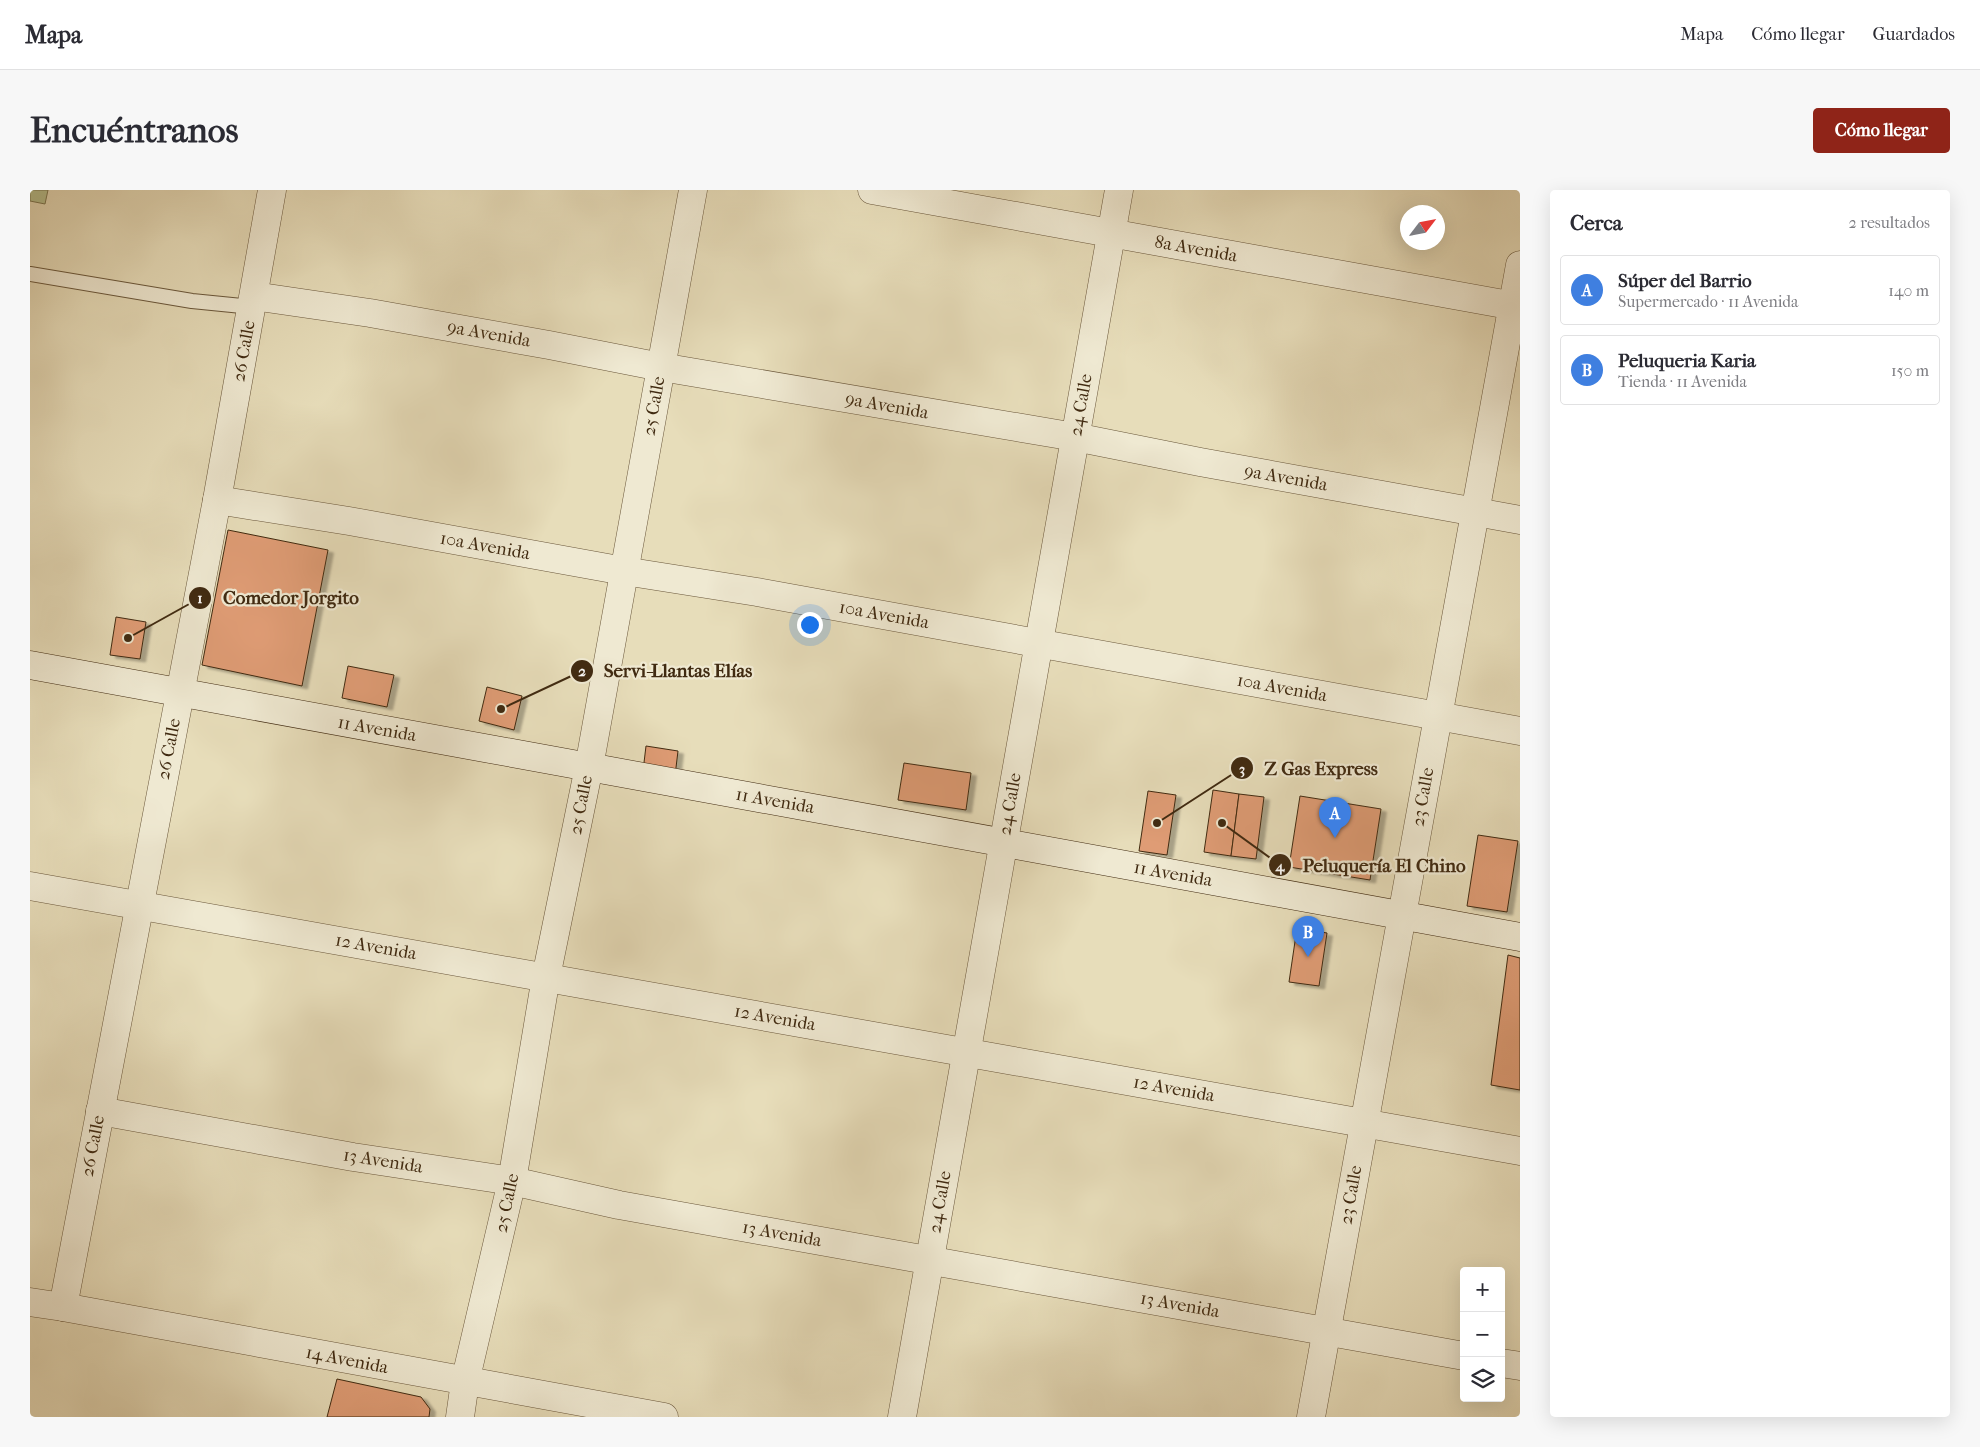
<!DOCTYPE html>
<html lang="es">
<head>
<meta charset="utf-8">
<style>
  :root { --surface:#fff; --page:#f7f7f7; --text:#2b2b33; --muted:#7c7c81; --line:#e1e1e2; --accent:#8f2418 }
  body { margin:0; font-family:"IM FELL French Canon",serif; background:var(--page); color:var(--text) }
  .controls { position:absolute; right:15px; bottom:15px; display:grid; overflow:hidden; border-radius:5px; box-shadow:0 5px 20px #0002 }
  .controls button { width:45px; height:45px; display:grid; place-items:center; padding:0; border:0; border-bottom:1px solid var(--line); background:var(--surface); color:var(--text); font:25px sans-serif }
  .compass { position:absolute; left:1370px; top:15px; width:45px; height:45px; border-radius:50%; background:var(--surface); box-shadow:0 5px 20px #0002; rotate:58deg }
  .you { position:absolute; left:779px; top:434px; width:18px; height:18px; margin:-12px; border:4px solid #fff; border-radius:50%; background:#1a73e8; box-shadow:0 0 0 8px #1a73e833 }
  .badge { display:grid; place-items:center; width:32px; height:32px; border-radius:50%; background:var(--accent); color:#fff; font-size:16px; font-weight:700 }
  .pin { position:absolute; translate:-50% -41px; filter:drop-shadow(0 1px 2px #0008) }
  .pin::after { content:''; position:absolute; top:26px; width:18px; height:15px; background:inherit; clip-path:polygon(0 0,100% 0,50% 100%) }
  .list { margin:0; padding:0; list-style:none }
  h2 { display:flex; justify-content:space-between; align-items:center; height:65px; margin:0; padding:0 20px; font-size:21px }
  h2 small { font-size:16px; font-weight:400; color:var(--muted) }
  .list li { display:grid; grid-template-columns:32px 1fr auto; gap:15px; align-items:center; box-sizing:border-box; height:70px; margin:0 10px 10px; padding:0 10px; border:1px solid var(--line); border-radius:5px }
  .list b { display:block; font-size:19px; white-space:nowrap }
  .list p { margin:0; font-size:16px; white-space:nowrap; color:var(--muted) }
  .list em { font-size:16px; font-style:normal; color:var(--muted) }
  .icon { flex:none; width:28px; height:28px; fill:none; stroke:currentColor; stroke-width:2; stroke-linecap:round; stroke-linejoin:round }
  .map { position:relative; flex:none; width:1490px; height:1227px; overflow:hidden; border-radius:5px }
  header { display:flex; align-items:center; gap:30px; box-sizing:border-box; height:70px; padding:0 25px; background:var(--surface); border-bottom:1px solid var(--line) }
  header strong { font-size:24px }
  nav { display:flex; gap:28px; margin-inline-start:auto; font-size:18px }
  .intro { display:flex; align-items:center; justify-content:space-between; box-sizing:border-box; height:120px; padding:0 30px }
  h1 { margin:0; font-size:35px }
  .button { padding:12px 22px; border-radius:5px; background:var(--accent); color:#fff; font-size:18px; font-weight:700 }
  main { display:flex; gap:30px; padding:0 30px }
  aside { flex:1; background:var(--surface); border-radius:5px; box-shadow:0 5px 20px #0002 }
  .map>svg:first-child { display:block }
  .green { fill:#b6c08f; stroke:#7b7550 }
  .building { fill:#df9c74; stroke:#402a11; filter:url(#shadow) }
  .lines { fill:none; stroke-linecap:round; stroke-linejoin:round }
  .lane-casing { stroke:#6a573b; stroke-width:16 }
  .street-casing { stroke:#6a573b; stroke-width:29 }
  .secondary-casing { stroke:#402a11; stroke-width:29 }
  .lane { stroke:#efe9d2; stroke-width:14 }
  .street { stroke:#efe9d2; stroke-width:28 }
  .secondary { stroke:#efe9d2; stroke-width:28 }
  .labels { text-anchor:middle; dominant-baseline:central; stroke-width:4.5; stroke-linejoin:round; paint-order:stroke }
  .street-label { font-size:18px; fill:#402a11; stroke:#efe9d2 }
  .leader { fill:none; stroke:#402a11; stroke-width:2 }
  .callout-dot { fill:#402a11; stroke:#efe9d2; stroke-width:2 }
  .mark-label { font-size:15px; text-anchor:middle; font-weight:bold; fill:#fff }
  .callout-label { font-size:19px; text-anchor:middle; font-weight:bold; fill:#402a11; stroke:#efe9d2; stroke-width:4.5; stroke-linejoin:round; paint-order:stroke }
</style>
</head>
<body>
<header>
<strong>Mapa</strong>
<nav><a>Mapa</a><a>Cómo llegar</a><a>Guardados</a></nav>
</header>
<div class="intro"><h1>Encuéntranos</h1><a class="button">Cómo llegar</a></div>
<main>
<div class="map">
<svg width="1490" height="1227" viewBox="0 0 1490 1227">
  <defs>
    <filter id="shadow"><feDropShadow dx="5.5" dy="3" stdDeviation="1" flood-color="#0004"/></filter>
  </defs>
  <rect width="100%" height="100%" fill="#e7ddba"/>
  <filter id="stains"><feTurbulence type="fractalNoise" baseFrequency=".004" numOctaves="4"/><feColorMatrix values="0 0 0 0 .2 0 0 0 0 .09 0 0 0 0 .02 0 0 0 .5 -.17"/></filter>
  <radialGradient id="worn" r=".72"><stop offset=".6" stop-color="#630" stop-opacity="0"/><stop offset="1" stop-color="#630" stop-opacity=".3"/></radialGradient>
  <path class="green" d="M0,0H18L15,14L0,11Z"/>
  <g class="building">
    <path d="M198,340L298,360L272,496L172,475Z"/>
    <path d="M86,427L116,432L110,469L80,465Z"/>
    <path d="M318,476L364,485L357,517L312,508Z"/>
    <path d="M457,497L492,506L484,540L449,531Z"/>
    <path d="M616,556L648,561L645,586L613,581Z"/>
    <path d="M874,573L941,583L936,620L868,610Z"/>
    <path d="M1183,600L1209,604L1201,666L1174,662Z"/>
    <path d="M1118,601L1146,605L1137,665L1109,661Z"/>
    <path d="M1209,604L1234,607L1226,669L1201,666Z"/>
    <path d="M1270,606L1351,619L1340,690L1259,677Z"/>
    <path d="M1448,645L1488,651L1477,722L1437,716Z"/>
    <path d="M1267,738L1297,743L1289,796L1259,792Z"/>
    <path d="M1478,765L1490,768V900L1461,895Z"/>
    <path d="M307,1189L391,1207L400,1219L399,1227H297Z"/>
  </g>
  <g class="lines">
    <defs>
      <path id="lane" d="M0,84L162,111L222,117"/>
      <g id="street">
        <path d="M842,0L1490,117"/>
        <path d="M224,106L340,123L519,155L631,177L1045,247L1170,272L1490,330"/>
        <path d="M187,310L319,331L594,381L727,402L1490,541"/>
        <path d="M0,696L1490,961"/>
        <path d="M70,921L323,967L482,991L589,1015L1434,1166"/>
        <path d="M0,1112L33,1117L634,1227"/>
        <path d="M33,1117L187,310L242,0"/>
        <path d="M1471,1173L1490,1176"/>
        <path d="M430,1227L435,1192L482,991L516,787L559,577L663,0"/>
        <path d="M872,1227L1089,0"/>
        <path d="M1281,1227L1490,75"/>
      </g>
      <path id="secondary" d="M0,475L1490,747"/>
    </defs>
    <use href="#lane" class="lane-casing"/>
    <use href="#street" class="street-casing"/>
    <use href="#secondary" class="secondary-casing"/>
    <use href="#lane" class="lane"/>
    <use href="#street" class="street"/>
    <use href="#secondary" class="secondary"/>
  </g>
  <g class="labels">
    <g class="street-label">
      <text transform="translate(1166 59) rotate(10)">8a Avenida</text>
      <text transform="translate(459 144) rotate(10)">9a Avenida</text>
      <text transform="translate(214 161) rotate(-80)">26 Calle</text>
      <text transform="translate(1051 215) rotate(-80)">24 Calle</text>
      <text transform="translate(624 216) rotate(-80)">25 Calle</text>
      <text transform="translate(857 216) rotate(10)">9a Avenida</text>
      <text transform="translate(1256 288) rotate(10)">9a Avenida</text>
      <text transform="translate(455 356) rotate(10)">10a Avenida</text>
      <text transform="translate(854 425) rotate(10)">10a Avenida</text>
      <text transform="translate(1252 498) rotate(10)">10a Avenida</text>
      <text transform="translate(347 539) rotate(10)">11 Avenida</text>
      <text transform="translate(139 559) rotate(-79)">26 Calle</text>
      <text transform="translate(1393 607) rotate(-80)">23 Calle</text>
      <text transform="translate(745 611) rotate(10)">11 Avenida</text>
      <text transform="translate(980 614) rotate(-80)">24 Calle</text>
      <text transform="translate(551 615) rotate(-79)">25 Calle</text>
      <text transform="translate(1143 684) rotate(10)">11 Avenida</text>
      <text transform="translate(346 757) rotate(10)">12 Avenida</text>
      <text transform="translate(745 828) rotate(10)">12 Avenida</text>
      <text transform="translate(1144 899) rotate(10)">12 Avenida</text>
      <text transform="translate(63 956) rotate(-79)">26 Calle</text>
      <text transform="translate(353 971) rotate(9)">13 Avenida</text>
      <text transform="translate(1321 1005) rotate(-80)">23 Calle</text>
      <text transform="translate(910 1012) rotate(-80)">24 Calle</text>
      <text transform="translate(477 1013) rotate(-78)">25 Calle</text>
      <text transform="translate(752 1044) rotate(10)">13 Avenida</text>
      <text transform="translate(1150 1115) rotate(10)">13 Avenida</text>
      <text transform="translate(317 1170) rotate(11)">14 Avenida</text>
    </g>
  </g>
  <path class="leader" d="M98 448L170 408M471 519L552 481M1127 633L1212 578M1192 633L1250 675"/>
  <g class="callout-dot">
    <circle cx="98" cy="448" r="5"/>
    <circle cx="471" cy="519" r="5"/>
    <circle cx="1127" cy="633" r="5"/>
    <circle cx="1192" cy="633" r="5"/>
    <circle cx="170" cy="408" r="12"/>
    <circle cx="552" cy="481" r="12"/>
    <circle cx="1212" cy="578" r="12"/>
    <circle cx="1250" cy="675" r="12"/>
  </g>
  <g class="mark-label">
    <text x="170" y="413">1</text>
    <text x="552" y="486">2</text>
    <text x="1212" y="584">3</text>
    <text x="1250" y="681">4</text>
  </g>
  <g class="callout-label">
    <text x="261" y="414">Comedor Jorgito</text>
    <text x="648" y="487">Servi-Llantas Elías</text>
    <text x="1291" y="585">Z Gas Express</text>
    <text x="1354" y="682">Peluquería El Chino</text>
  </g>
  <rect width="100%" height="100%" filter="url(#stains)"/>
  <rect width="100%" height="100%" fill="url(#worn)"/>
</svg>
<div class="controls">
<button>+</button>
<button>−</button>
<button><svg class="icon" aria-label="layers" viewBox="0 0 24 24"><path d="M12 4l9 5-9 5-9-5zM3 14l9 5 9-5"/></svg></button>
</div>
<svg class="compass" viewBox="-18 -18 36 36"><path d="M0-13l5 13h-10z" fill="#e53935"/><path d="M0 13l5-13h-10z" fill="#7c7c81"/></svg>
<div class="you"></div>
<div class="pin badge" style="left:1305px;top:648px;background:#3f7fe0">A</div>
<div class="pin badge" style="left:1278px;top:767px;background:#3f7fe0">B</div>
</div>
<aside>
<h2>Cerca<small>2 resultados</small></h2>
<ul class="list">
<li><span class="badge" style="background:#3f7fe0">A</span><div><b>Súper del Barrio</b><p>Supermercado · 11 Avenida</p></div><em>140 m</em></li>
<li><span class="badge" style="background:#3f7fe0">B</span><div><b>Peluqueria Karia</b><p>Tienda · 11 Avenida</p></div><em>150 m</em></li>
</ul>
</aside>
</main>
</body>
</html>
